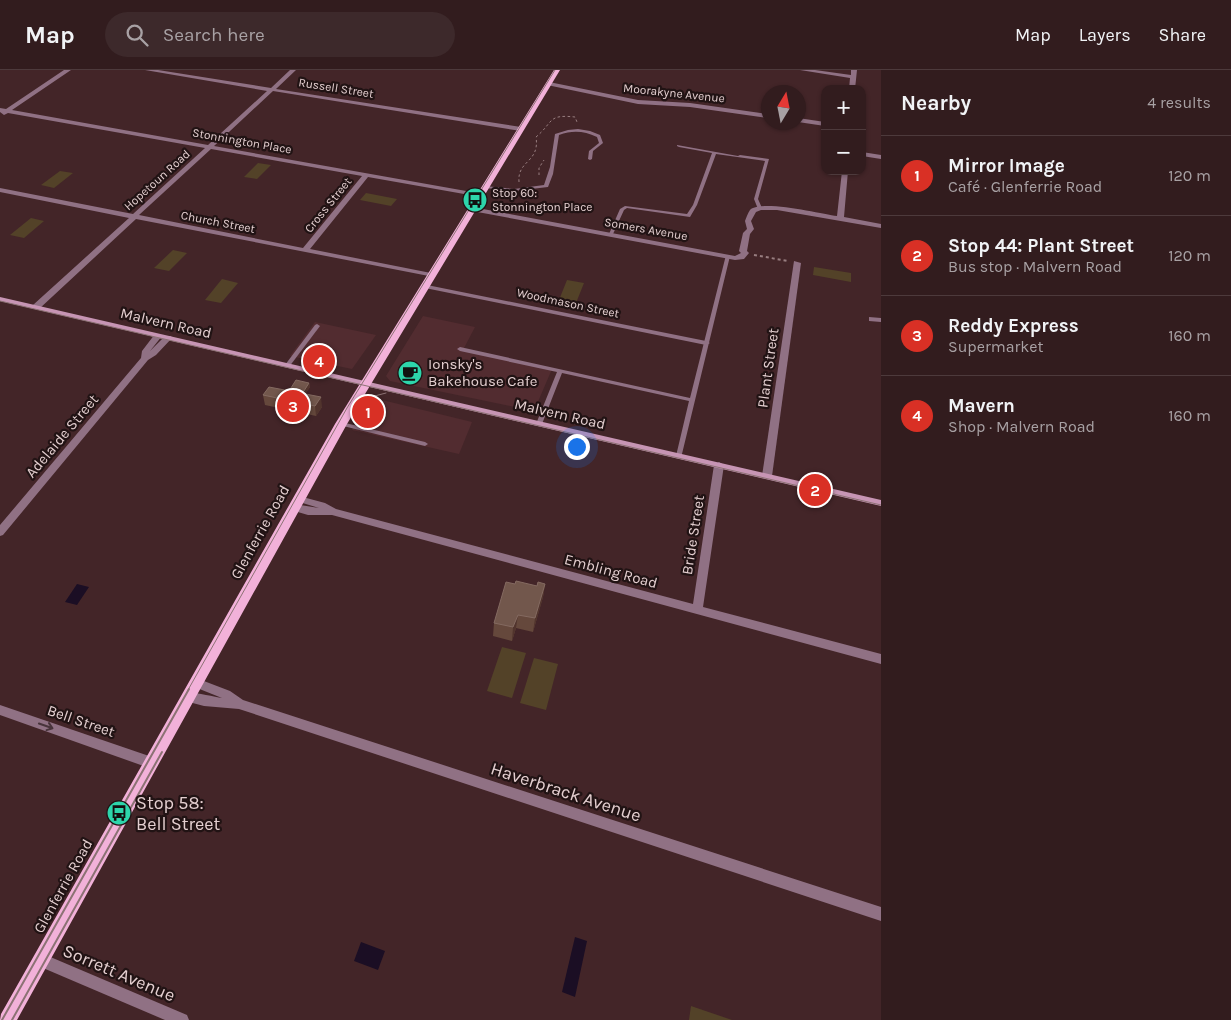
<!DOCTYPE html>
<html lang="en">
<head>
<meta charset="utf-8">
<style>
  :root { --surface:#321c1e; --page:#3d292b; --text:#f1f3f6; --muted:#a8a1a4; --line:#4d3a3c; --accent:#d93025 }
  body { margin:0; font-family:Karla,sans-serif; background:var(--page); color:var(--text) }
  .controls { position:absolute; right:15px; top:15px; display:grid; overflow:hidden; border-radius:10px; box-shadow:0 1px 4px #0004 }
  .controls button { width:45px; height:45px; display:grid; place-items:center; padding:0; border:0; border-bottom:1px solid var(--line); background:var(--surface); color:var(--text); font:25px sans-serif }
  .compass { position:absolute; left:761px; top:15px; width:45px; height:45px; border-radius:50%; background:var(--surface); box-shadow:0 1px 4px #0004; rotate:10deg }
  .you { position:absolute; left:576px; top:376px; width:18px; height:18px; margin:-12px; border:4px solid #fff; border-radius:50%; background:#1a73e8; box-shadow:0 0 0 8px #1a73e833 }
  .badge { display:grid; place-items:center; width:32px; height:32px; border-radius:50%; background:var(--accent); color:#fff; font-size:16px; font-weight:700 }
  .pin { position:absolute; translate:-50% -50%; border:2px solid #fff; box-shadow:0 1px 5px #0006 }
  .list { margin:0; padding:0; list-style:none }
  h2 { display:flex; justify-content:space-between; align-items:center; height:65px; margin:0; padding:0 20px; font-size:21px }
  h2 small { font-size:16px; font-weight:400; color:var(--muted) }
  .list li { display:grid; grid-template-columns:32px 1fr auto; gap:15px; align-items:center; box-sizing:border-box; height:80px; padding:0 20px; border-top:1px solid var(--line) }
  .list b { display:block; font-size:19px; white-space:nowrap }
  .list p { margin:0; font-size:16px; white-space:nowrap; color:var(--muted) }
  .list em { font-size:16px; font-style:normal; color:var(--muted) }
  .icon { flex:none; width:28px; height:28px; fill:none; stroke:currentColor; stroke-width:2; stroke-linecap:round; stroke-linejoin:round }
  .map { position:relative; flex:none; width:881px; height:950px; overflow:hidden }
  header { display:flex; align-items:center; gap:30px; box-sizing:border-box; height:70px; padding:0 25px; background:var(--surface); border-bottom:1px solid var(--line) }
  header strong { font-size:24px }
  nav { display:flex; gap:28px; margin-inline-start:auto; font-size:18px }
  .search { width:350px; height:45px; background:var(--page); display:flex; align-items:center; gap:12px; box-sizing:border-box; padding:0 18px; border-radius:28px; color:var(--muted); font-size:19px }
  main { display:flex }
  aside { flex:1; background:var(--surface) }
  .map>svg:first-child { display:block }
  .built { fill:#522c30 }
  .green { fill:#534228 }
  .water { fill:#1b0e24 }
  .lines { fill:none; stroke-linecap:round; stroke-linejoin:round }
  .path-far1 { stroke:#987e80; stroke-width:1; stroke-dasharray:2.5 2.5; stroke-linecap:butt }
  .path { stroke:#987e80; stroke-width:2; stroke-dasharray:3 3; stroke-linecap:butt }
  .lane { fill:#907184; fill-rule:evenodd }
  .street { fill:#907184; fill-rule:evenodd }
  .secondary { fill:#c795b4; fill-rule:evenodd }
  .primary { fill:#f2b1d9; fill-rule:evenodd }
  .tram-far1 { stroke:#8c7274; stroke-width:1 }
  .tram { stroke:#8c7274; stroke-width:2 }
  .wall { fill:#65483c }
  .shaded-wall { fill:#51342d }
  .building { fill:#72574c; stroke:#846a61 }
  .oneway { stroke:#48343b }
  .labels { text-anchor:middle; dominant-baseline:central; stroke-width:4.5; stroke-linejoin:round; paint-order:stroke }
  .far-street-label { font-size:12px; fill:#e4cfd0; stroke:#211314 }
  .far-poi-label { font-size:12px; fill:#e4cfd0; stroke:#211314; text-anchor:start }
  .street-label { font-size:15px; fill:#e4cfd0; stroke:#211314 }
  .poi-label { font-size:15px; fill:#e4cfd0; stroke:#211314; text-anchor:start }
  .near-street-label { font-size:18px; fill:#e4cfd0; stroke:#211314 }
  .near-poi-label { font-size:18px; fill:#e4cfd0; stroke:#211314; text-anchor:start }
</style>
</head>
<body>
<header>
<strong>Map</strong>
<div class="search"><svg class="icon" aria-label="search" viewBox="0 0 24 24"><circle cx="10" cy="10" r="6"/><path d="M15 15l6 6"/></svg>Search here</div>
<nav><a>Map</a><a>Layers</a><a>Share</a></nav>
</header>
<main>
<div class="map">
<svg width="881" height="950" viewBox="0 0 881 950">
  <rect width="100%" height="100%" fill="#432528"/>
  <g class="built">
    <path d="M423,246L475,257L463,280L552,299L534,341L390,311L386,306Z"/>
    <path d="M315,252L376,265L352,299L290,286Z"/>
    <path d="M378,329L472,352L459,384L352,360L367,333Z"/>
  </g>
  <g class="green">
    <path d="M258,93L271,95L257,109L244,107Z"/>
    <path d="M60,101L73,103L54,118L41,115Z"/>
    <path d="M366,123L397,129L391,136L360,130Z"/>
    <path d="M31,148L44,151L24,168L10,165Z"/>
    <path d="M173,180L187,183L169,201L154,198Z"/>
    <path d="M814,197L851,203V212L813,205Z"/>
    <path d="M222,209L238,213L221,233L205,230Z"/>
    <path d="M567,210L584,213L576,233L559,230Z"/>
    <path d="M502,577L526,583L512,628L487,621Z"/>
    <path d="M534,588L558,594L546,640L520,633Z"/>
    <path d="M691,936L732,950H689Z"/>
  </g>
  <g class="water">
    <path d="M77,514L89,517L77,535L65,532Z"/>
    <path d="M575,867L587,871L575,927L562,922Z"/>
    <path d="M361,872L385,881L378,900L354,891Z"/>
  </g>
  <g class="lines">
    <g class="path-far1">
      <path d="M539,105V98L544,90"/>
      <path d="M519,112C517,90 540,93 536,67C554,52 547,44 575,47L577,52"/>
    </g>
    <path class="path" d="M754,185L788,191"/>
    <g class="lane">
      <path d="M578,59L590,61L600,65L603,73L593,81L592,89L590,90L588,89L589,81L599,73L597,67C584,61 573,60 559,65L553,104L548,117L514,121L485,118L483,117L485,116L514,119L544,115L550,97L555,64L568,60Z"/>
      <path d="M677,75L738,86L740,85L769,89L758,129L762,138V139H758L754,129L765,91L716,84L697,135L690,147L627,138L624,140L613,164L609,165V164L620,139L625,136L687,144L693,135L712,83L679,77L677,76Z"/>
      <path d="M726,185L730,186L681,388H677L676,386L689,331L562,303L542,354L539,356L536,354L557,302L460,281L457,279L460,277L690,328Z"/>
      <path d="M317,254L320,256L289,297H285V295L315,255Z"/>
      <path d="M341,352L425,372L428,374L425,376L339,355L338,354L339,353Z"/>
    </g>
    <g class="street">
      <path d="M64,0H71L12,40L208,75L267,21L145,0H158L271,18L290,0H296L276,19L521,57L524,59L521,61L273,21L214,76L483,124V126L481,127L368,107L310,179L431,203H434V207L136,149L39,239H36L32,237L33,235L129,148L0,122V118L133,144L205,78L8,43L4,45L0,42V38L6,39ZM211,79L362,106L303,178L139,145Z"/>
      <path d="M800,0H815L851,5V0H857L855,19H849L850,8Z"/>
      <path d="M549,12L638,30L690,33L768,44V48L690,37L638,34L547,15L546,14Z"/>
      <path d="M798,48L825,52V56L798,52Z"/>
      <path d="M862,82L881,85V89L862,86Z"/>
      <path d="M842,101H848L844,147L881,154V158L777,140H761L756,142L751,151L754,159L750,164L747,181L749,183L744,189L735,190L472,141L469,139L472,137L735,186L741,183L739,181L743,163L747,159L745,151C746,148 748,143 750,140C761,129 821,144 837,146Z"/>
      <path d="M794,191L801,193L772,406L767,409L762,406Z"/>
      <path d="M422,214L706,271L710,273L706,275L425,218L421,216Z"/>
      <path d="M869,247L881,248V252L869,251Z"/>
      <path d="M155,264H158L162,266L150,281L165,266H171L172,268L156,285L148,290L3,465L0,466V455L141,288L142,281Z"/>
      <path d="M719,392L724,395L703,537L881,584V594L332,445H308L291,440L289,438L294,434L319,438L296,431L294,429L296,427L299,426L325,433L336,439L693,534L714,395Z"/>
      <path d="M196,608L230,621L243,630L881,837V851L239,639L204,636L185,631L183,627L185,623C191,621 214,627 222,628L192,616L190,613L192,610Z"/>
      <path d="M0,635L152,687L156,689L158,693L156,697L152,699L0,645Z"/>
      <path d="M41,883L187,945L189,950H165L36,895L34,890L36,885Z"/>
    </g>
    <path class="secondary" d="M0,227L881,430V436L0,231Z"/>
    <path class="primary" d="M554,0H560L347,354L17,950H0L1,944L335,354Z"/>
    <g class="tram-far1">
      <path d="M0,231L881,435"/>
      <path d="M352,341L367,328L386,323"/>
      <path d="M188,620L347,338L555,0"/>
    </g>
    <g class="tram">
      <path d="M2,950L189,619"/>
      <path d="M12,950L162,682"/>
    </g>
  </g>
  <g class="wall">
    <path d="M309,313L310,317L305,324L322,337L316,346L265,335L263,325L289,321Z"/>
    <path d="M545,514L543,527L533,562L516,558L512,571L493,566L494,553L537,516Z"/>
  </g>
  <g class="shaded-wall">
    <path d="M309,313L310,317L300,332V328Z"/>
    <path d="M321,327L322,337L316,346L315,336Z"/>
    <path d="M545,514L543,527L533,562L535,548Z"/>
    <path d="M518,545L516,558L512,571L513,557Z"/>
  </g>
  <g class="building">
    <path d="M296,310L309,313L302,324L289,321Z"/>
    <path d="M269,317L321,327L315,336L263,325Z"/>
    <path d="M516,511L537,516L538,512L545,514L535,548L518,545L513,557L494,553L506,512L515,514Z"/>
  </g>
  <defs><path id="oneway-shaft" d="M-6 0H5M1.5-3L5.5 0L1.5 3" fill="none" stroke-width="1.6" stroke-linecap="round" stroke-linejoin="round" transform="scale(1.25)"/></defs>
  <use class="oneway" href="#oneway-shaft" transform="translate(46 656) rotate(19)"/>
  <defs>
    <symbol id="bus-disc" viewBox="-11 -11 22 22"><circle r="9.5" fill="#2dd5ab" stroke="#211314"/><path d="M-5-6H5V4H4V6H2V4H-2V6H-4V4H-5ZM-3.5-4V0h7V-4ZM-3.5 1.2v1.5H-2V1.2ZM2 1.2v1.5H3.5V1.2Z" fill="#111"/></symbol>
    <symbol id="cafe-disc" viewBox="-11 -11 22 22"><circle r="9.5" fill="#2dd5ab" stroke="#211314"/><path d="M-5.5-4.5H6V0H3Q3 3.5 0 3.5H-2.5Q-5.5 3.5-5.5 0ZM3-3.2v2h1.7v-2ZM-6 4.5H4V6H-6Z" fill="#111"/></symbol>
  </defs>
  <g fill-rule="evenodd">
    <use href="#bus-disc" x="461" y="116" width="28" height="28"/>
    <use href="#cafe-disc" x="396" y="289" width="28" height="28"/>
    <use href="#bus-disc" x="105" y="729" width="28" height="28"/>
  </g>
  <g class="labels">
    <g class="far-street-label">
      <text transform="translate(336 18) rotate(9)">Russell Street</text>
      <text transform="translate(674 23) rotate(6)">Moorakyne Avenue</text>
      <text transform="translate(242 71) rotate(10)">Stonnington Place</text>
      <text transform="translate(157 110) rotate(-42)">Hopetoun Road</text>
      <text transform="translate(328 135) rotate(-51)">Cross Street</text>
      <text transform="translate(218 152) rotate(11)">Church Street</text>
      <text transform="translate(646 159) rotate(10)">Somers Avenue</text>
      <text transform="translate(568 233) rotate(12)">Woodmason Street</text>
    </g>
    <g class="far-poi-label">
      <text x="492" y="123">Stop 60:<tspan x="492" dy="14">Stonnington Place</tspan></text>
    </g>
    <g class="street-label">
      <text transform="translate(166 253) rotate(13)">Malvern Road</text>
      <text transform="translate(768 298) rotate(-82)">Plant Street</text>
      <text transform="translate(560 344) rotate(13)">Malvern Road</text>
      <text transform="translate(62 366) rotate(-50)">Adelaide Street</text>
      <text transform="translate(260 462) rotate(-61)">Glenferrie Road</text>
      <text transform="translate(693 465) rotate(-81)">Bride Street</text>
      <text transform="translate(611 501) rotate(15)">Embling Road</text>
      <text transform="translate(81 651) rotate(19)">Bell Street</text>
      <text transform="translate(63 816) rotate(-61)">Glenferrie Road</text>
    </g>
    <g class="poi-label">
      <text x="428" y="294">Ionsky's<tspan x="428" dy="17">Bakehouse Cafe</tspan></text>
    </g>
    <g class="near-street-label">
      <text transform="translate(566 722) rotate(18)">Haverbrack Avenue</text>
      <text transform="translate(119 903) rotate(23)">Sorrett Avenue</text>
    </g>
    <g class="near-poi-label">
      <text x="136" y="733">Stop 58:<tspan x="136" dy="21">Bell Street</tspan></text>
    </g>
  </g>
</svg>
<div class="controls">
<button>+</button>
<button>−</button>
</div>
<svg class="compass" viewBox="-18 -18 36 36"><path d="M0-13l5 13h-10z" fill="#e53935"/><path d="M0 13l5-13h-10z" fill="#a8a1a4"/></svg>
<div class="you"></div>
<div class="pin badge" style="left:368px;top:342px">1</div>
<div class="pin badge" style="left:815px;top:420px">2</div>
<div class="pin badge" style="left:293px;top:336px">3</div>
<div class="pin badge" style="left:319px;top:291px">4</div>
</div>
<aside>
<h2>Nearby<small>4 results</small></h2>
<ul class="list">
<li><span class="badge">1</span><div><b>Mirror Image</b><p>Café · Glenferrie Road</p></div><em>120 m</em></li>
<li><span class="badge">2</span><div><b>Stop 44: Plant Street</b><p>Bus stop · Malvern Road</p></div><em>120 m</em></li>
<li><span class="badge">3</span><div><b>Reddy Express</b><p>Supermarket</p></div><em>160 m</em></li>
<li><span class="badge">4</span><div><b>Mavern</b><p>Shop · Malvern Road</p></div><em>160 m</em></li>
</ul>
</aside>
</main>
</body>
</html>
